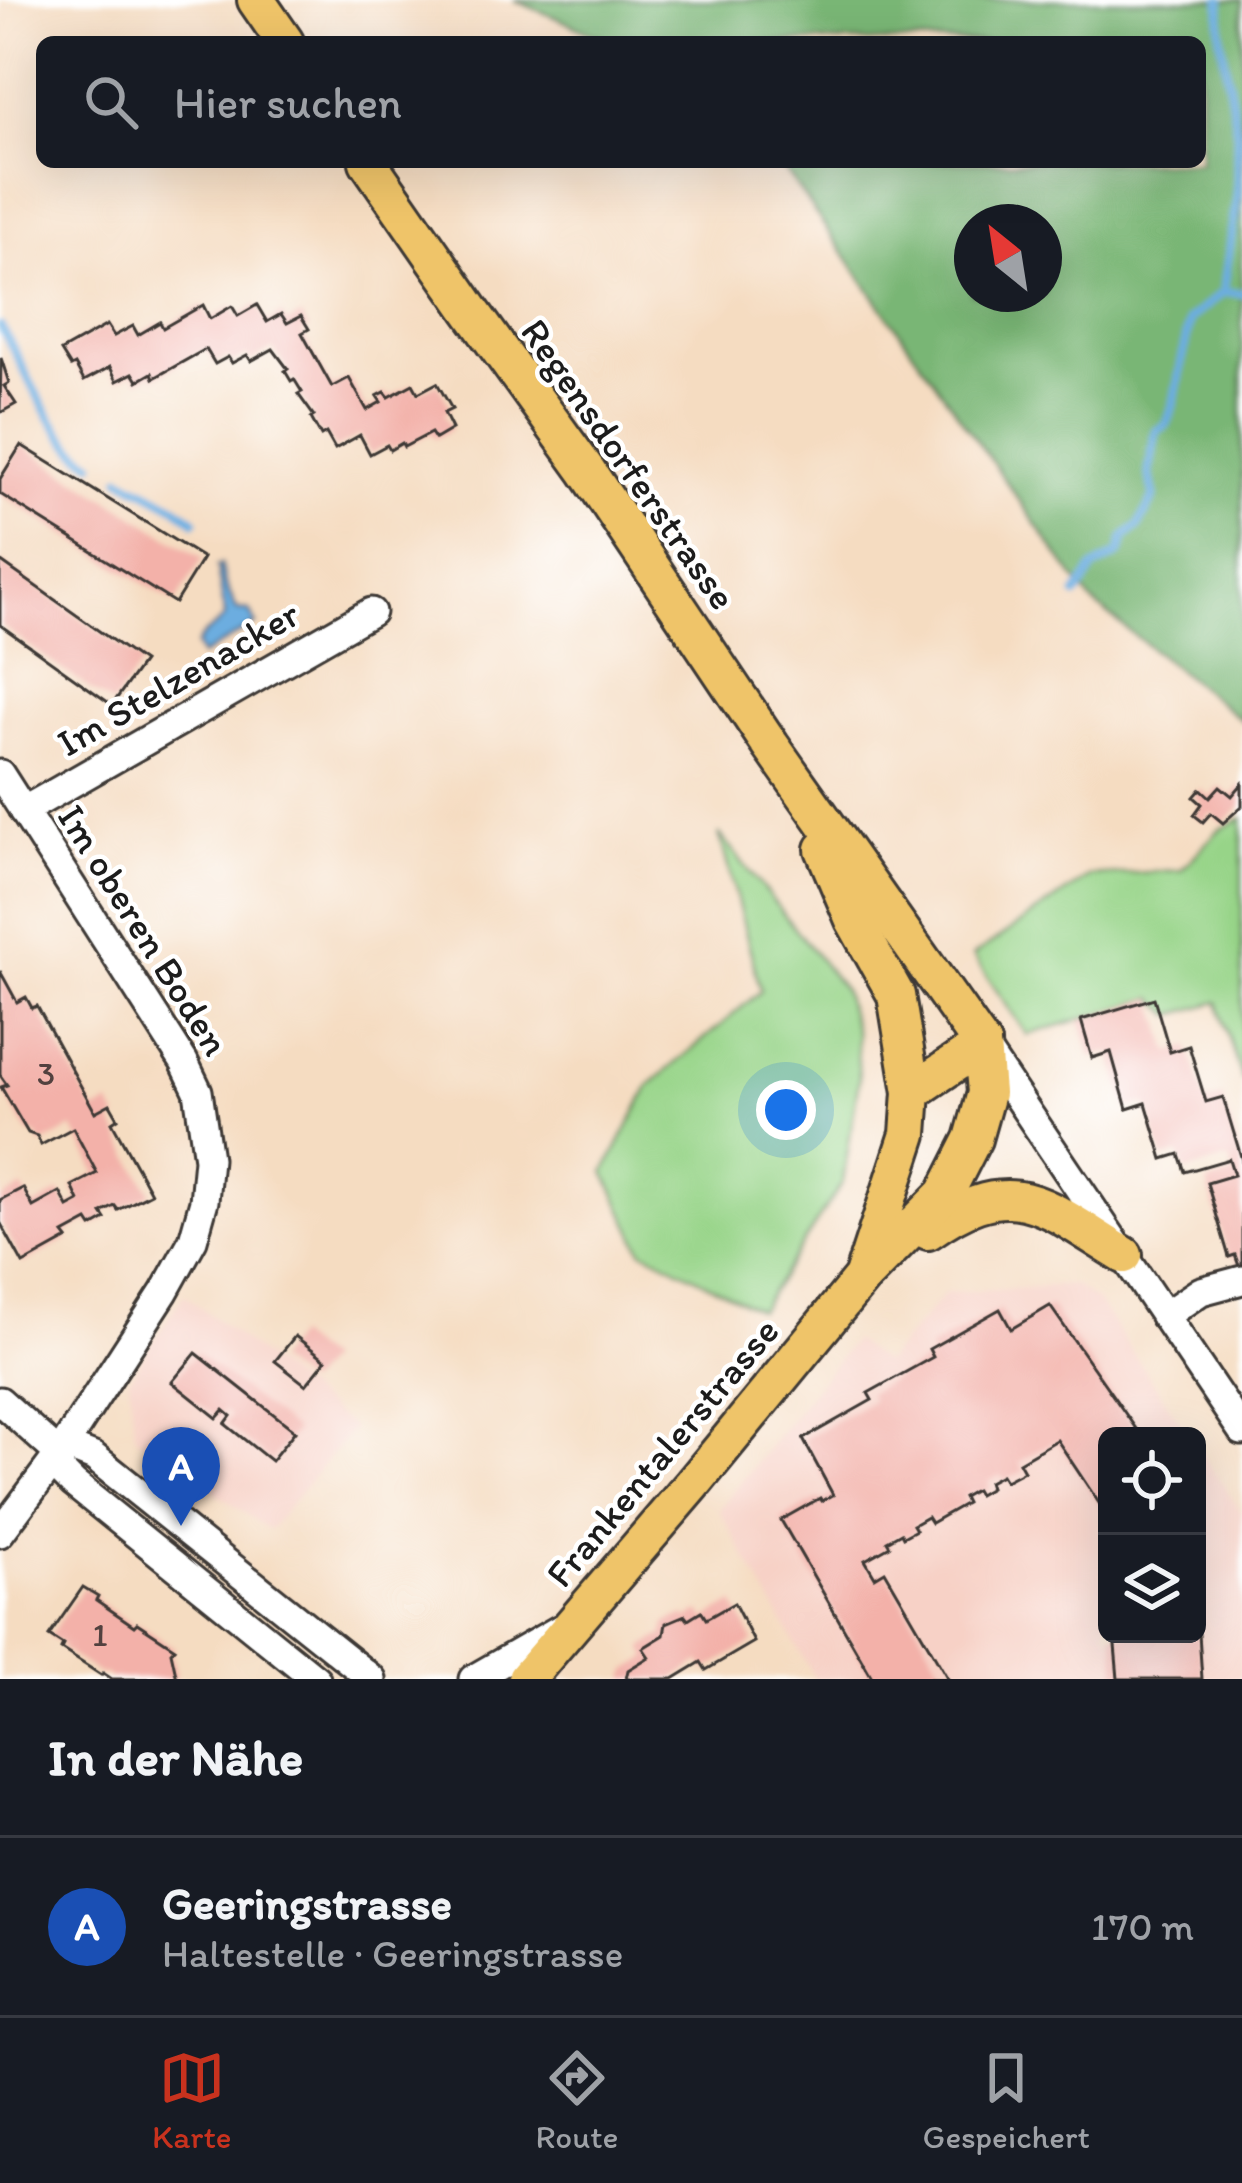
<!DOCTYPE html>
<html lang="de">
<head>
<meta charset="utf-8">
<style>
  :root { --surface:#171b24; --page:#242831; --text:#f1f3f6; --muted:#9ea1a6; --line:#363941; --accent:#c8321e }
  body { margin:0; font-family:Itim,sans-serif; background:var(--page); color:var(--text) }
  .controls { position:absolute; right:36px; bottom:36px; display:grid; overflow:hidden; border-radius:18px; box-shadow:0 12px 48px #0002 }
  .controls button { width:108px; height:108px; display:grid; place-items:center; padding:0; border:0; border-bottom:3px solid var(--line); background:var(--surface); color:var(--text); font:60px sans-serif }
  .compass { position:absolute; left:954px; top:204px; width:108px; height:108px; border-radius:50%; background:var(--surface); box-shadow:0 12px 48px #0002; rotate:330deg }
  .you { position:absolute; left:786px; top:1110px; width:42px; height:42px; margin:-30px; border:9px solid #fff; border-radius:50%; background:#1a73e8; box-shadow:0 0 0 18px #1a73e833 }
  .badge { display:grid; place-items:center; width:78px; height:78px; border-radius:50%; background:var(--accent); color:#fff; font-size:39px; font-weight:700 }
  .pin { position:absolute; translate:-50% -99px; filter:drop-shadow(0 3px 6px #0008) }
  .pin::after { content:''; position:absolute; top:63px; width:42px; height:36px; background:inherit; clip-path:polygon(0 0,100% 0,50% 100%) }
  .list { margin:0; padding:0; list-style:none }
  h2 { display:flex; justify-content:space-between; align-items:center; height:156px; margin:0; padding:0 48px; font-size:51px }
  h2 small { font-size:39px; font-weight:400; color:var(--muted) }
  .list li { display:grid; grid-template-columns:78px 1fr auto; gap:36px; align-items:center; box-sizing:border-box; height:180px; padding:0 48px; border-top:3px solid var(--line) }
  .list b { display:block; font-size:45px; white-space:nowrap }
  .list p { margin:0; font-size:39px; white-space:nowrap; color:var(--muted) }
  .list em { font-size:39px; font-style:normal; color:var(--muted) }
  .icon { flex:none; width:66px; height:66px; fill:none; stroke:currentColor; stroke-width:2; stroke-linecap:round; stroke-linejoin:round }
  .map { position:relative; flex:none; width:1242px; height:1679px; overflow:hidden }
  .search { position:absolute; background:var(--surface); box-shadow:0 12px 48px #0002; left:36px; right:36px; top:36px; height:132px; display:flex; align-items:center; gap:30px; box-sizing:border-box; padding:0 42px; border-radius:18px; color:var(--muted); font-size:45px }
  .sheet { height:336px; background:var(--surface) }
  nav { display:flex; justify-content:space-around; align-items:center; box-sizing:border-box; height:168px; border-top:3px solid var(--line); background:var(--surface); font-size:33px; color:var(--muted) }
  nav a { display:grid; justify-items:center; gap:6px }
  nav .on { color:var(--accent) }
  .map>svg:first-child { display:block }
  .built { fill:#f7d1c6 }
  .green { fill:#97d488; stroke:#5a7852; stroke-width:3 }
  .forest { fill:#79b674; stroke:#4a6948; stroke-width:3; fill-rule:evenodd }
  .water { fill:#6cade0; stroke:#44647e; stroke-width:3 }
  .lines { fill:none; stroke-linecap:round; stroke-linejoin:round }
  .stream { stroke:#6cade0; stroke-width:9 }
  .building { fill:#f3b1a9 }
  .minor-casing { stroke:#3d3935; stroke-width:33 }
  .major-casing { stroke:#3d3935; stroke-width:42 }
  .minor { stroke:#fff; stroke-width:27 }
  .major { stroke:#efc469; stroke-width:36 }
  .labels { text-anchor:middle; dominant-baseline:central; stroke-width:9; stroke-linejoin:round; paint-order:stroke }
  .number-label { font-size:33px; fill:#52413f }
  .street-label { font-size:39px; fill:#1c1c1c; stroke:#fff }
</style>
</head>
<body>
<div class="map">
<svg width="1242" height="1679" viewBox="0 0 1242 1679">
  <rect width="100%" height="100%" fill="#fff"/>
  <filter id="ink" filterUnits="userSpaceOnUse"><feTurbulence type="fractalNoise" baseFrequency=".00833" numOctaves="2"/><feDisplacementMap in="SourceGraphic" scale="24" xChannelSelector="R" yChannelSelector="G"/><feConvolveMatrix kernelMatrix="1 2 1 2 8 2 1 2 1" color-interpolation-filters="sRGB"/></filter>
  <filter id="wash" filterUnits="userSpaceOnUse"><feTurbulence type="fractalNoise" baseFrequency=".004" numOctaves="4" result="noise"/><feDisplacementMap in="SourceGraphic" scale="48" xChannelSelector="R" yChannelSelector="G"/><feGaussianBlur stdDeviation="2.7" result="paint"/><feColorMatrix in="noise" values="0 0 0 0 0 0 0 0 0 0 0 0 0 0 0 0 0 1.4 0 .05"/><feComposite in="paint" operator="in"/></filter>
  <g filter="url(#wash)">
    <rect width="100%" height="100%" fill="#f5dcc1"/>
    <g class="built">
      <path d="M1074,1285L1098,1302L1190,1436H1107V1634H1197V1446L1242,1514V1679H815L719,1510L853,1340L884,1363L945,1293Z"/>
      <path d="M184,1294L353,1428L269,1530L135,1436L129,1379Z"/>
    </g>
    <g class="green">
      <path d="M1242,818V1081L1218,1002L1172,1015L1154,998L1027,1035L973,956L1090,876L1181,870L1219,830Z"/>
      <path d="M719,833L843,989L856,1033L859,1078L843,1182L759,1310L642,1250L605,1172L650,1085L761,991Z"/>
    </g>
    <path class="forest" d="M514,0H1242V721L1090,600L779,162H1200V42H613ZM972,222H1044V294H972Z"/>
    <path class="water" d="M221,564L225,583L237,610L250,611L256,624L201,656L196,646C204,628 215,631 225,616L217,566Z"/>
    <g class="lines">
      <g class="stream">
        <path d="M1221,0V38L1237,133V196L1223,292"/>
        <path d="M0,326C27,368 49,437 93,463"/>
        <path d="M121,478L174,506L195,521"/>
        <path d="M1076,595L1094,568L1120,553L1124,538L1138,527L1154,497L1149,472L1156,431L1167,424L1174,402L1190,319L1223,292L1242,293"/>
      </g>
    </g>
    <g id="blocks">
      <g class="building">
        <path d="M203,305L210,319L232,306L238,316L257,305L267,322L281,314L287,323L301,316L309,329L302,333L332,387L349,378L367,410L381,402L377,396L385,392L389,397L413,384L418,393L437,383L452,409L444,413L452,429L435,439L431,433L404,447L402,443L390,450L387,445L370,454L360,435L335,449L326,433L321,436L311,418L314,416L298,394L302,392L294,379L291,381L285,371L288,369L273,349L251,361L247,355L232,363L228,357L215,364L206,349L154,378L152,373L138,381L133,373L117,381L110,367L84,381L75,365L71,367L61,351L107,325L114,336L133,326L138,335L160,322L163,328Z"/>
        <path d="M1,358L9,383L4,386L16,404L0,413Z"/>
        <path d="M21,445L203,558L175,603L0,494V479Z"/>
        <path d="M0,561L143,662L112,705L0,625Z"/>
        <path d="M1242,784V806L1223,823L1211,813L1203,822L1194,815L1202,804L1194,797L1201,789L1210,797L1220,786L1232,796Z"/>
        <path d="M0,971L17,1002L26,997L32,1008L37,1006L95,1112L110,1104L118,1118L112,1122L151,1193L118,1210L115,1206L102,1213L106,1219L92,1227L88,1221L64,1234L68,1239L23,1264L0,1222V1200L23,1188L33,1207L60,1192L68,1207L79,1201L72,1186L97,1173L73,1128L41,1145L37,1136L28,1133L1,1087L7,1085L0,1075Z"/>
        <path d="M1154,998L1170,1052L1189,1046L1206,1102L1223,1097L1242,1160V1274L1235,1255L1229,1257L1207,1183L1234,1175L1229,1159L1185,1172L1179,1154L1163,1159L1146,1103L1127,1109L1111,1052L1092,1058L1081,1020Z"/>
        <path d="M1050,1306L1141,1436H1107V1515L1057,1440L1019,1462L1024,1471L1005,1481L1001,1475L988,1482L990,1488L978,1495L975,1490L963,1497L966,1503L931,1523L927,1517L913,1525L916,1530L903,1537L901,1533L887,1541L890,1546L865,1560L875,1577L885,1571L948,1679H873L781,1520L820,1498L822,1501L833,1495L803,1439L872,1400L868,1393L933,1357L929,1349L1000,1309L1011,1329Z"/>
        <path d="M295,1336L326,1360L306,1385L275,1361Z"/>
        <path d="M196,1353L295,1431L271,1461L225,1424L231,1416L224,1410L217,1418L172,1382Z"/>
        <path d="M83,1587L98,1596L96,1600L134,1626L137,1623L175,1648L171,1652L177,1679H112L103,1673L101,1675L61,1649L63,1645L49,1636Z"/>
        <path d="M734,1603L754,1642L706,1670L701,1662L673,1679H626L628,1670L649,1657L643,1648L664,1635L666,1623L685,1615L688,1619L701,1611L706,1619Z"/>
        <path d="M1114,1634H1199L1202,1679H1118Z"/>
      </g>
    </g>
  </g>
  <g filter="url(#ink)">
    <use href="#blocks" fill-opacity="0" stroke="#3d3935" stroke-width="3"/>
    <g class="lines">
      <defs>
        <g id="minor">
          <path d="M0,774L184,1062L198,1091L208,1159L204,1201L193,1240L164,1292L59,1454L0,1533"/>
          <path d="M23,811L371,612"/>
          <path d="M985,1049L1242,1431"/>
          <path d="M1164,1316L1201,1291L1242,1280"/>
          <path d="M0,1401L59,1454L60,1470L74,1484L316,1679"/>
          <path d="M59,1454L74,1449L94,1457L372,1679"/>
          <path d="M473,1679L560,1629"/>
        </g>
        <g id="major">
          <path d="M256,0L285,42"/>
          <path d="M368,162L470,309L587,471L771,746L982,1045"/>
          <path d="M824,849L854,920L896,995L912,1092L909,1134L864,1272"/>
          <path d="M912,1092L982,1045"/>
          <path d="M928,1231C1015,1169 1045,1208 1124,1255"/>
          <path d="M526,1679L692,1485L862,1278L945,1194L973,1139L986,1093L982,1045"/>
        </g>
      </defs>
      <use href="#minor" class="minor-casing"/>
      <use href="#major" class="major-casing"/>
      <use href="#minor" class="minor"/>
      <use href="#major" class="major"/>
    </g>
  </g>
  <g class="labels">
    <g class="number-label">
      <text x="46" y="1073">3</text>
      <text x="100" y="1634">1</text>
    </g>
    <g class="street-label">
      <text transform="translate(629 464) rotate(55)">Regensdorferstrasse</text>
      <text transform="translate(178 678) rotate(-30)">Im Stelzenacker</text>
      <text transform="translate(144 930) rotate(58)">Im oberen Boden</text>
      <text transform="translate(662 1452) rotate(-50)">Frankentalerstrasse</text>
    </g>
  </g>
</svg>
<div class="controls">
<button><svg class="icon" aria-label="locate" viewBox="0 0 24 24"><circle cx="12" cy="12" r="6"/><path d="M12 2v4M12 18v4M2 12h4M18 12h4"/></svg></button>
<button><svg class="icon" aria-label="layers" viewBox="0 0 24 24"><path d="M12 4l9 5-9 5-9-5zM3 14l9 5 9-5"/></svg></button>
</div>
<svg class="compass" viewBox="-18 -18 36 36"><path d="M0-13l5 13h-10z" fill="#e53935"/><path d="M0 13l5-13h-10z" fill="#9ea1a6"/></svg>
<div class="you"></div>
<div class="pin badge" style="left:181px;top:1526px;background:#1a4fb4">A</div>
<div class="search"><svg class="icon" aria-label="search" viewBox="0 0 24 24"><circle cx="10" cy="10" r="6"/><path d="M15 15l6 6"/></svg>Hier suchen</div>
</div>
<section class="sheet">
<h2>In der Nähe<small></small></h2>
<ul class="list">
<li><span class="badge" style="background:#1a4fb4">A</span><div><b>Geeringstrasse</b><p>Haltestelle · Geeringstrasse</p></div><em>170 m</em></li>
</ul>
</section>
<nav>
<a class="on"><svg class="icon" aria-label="map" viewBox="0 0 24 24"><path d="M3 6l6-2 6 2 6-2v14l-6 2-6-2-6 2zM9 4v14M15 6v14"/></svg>Karte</a>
<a><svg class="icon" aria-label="directions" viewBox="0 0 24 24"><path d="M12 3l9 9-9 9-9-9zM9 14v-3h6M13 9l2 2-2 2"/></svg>Route</a>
<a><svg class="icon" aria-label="saved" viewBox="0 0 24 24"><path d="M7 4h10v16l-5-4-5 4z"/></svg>Gespeichert</a>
</nav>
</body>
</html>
